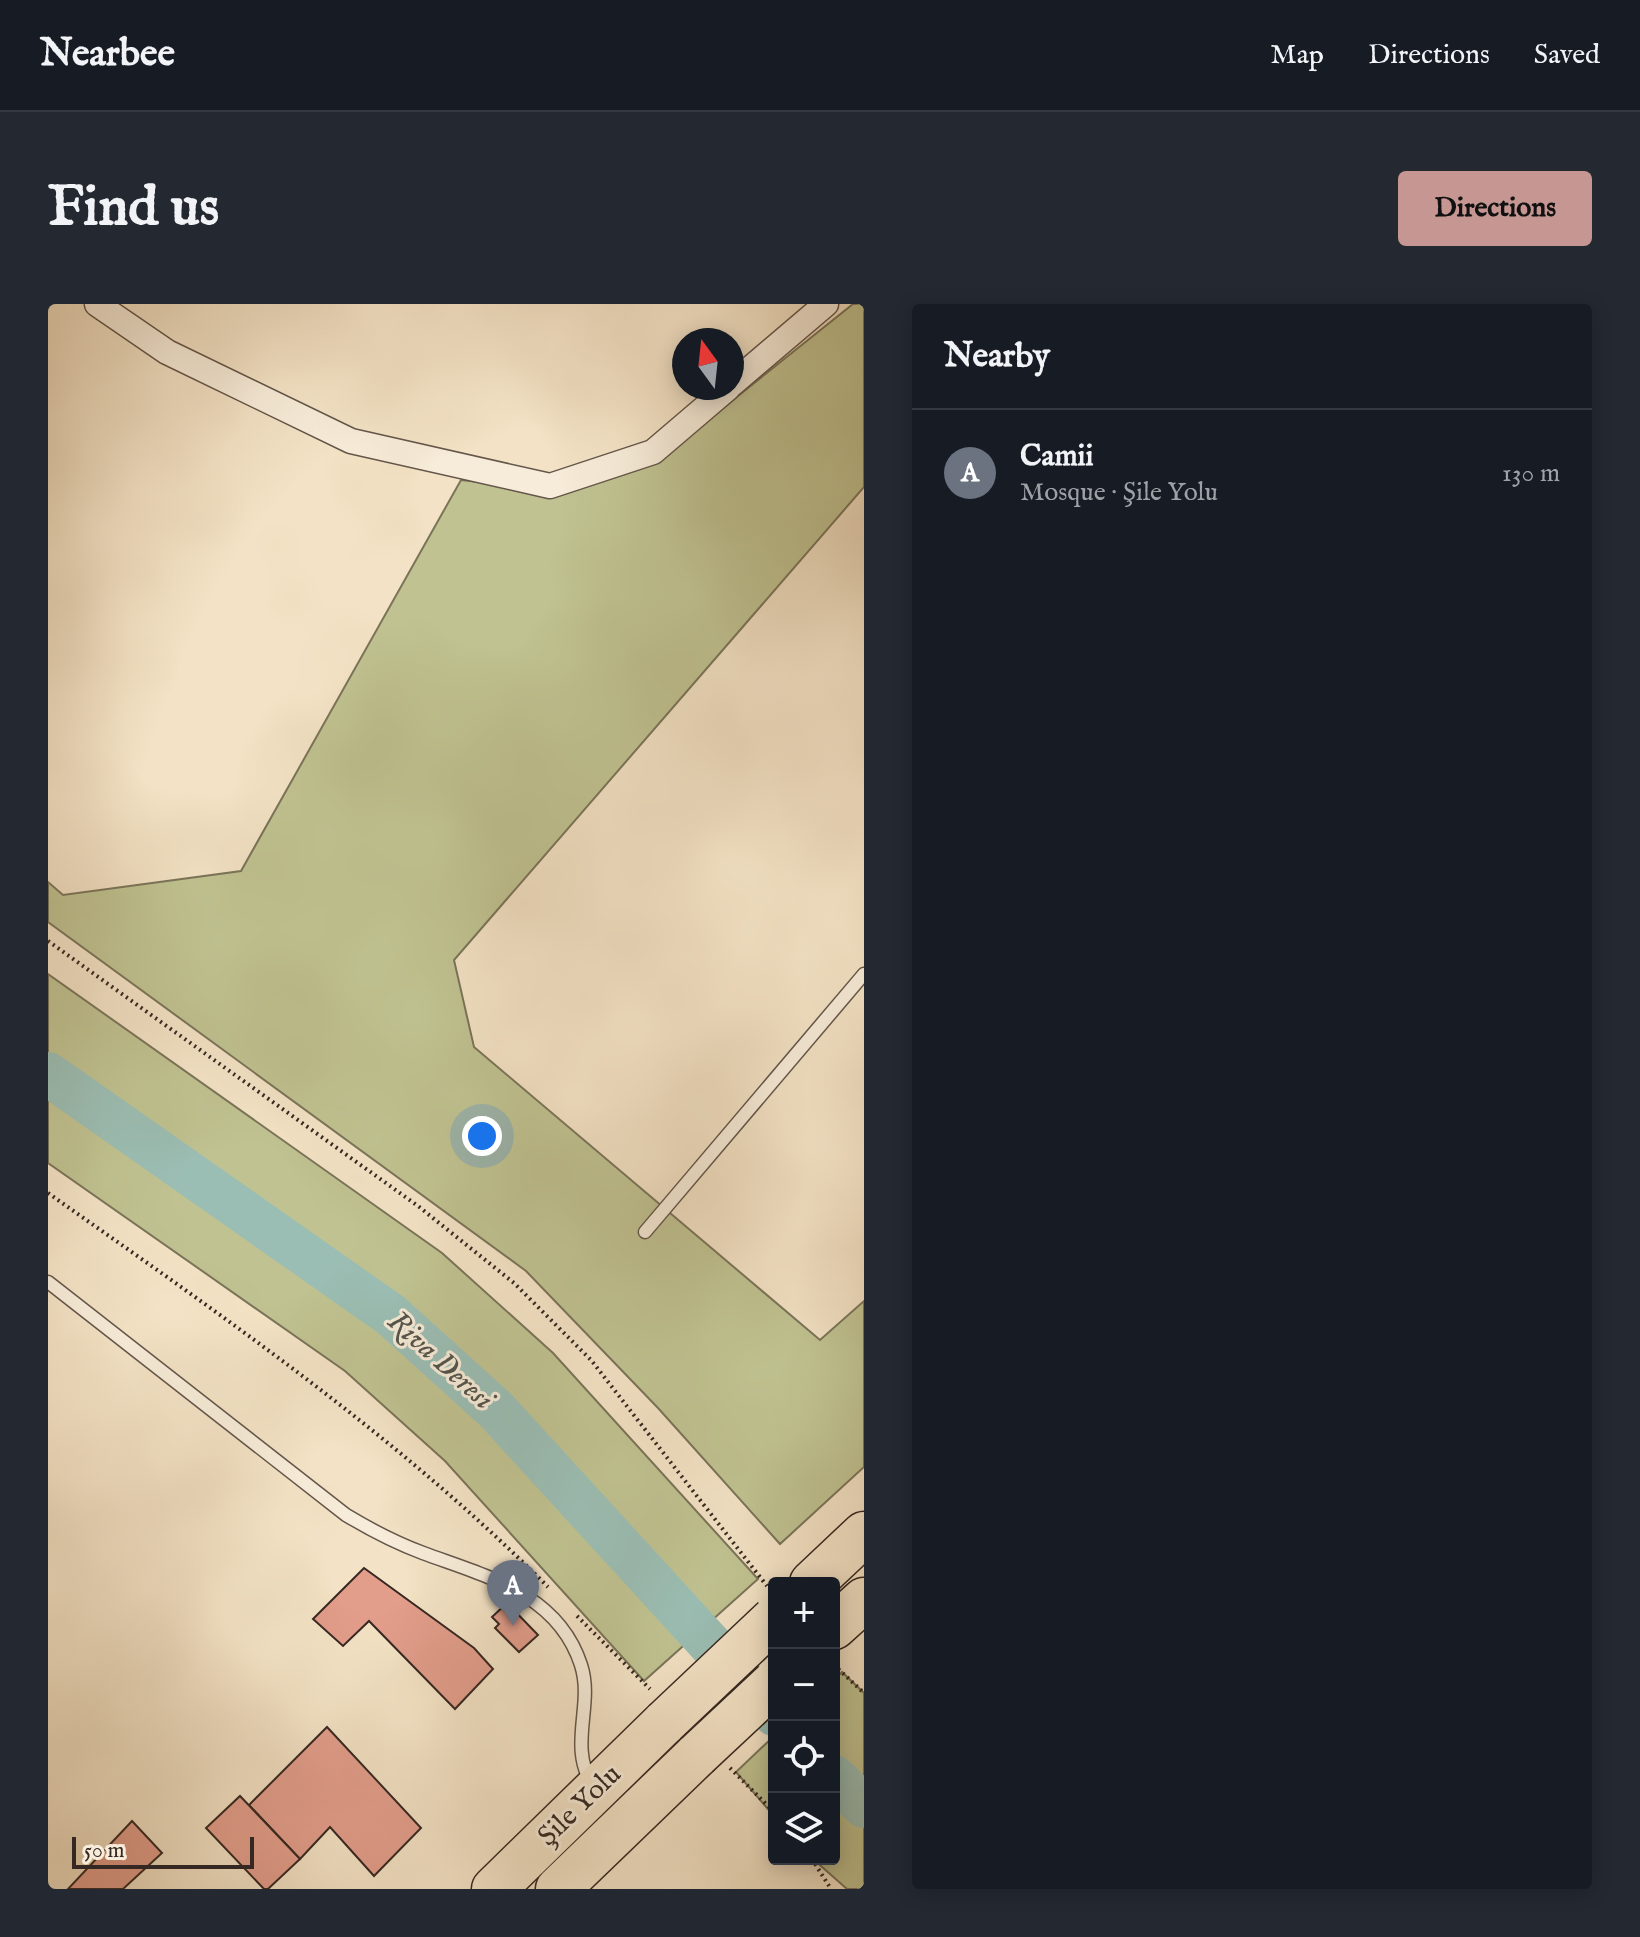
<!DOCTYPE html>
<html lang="en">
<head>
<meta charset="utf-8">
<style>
  :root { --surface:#171b24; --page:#242831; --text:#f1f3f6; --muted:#9ea1a6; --line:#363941; --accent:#c59692 }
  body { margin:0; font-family:"IM FELL English",serif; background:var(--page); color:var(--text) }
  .controls { position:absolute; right:24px; bottom:24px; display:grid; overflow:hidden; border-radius:8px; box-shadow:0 4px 20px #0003 }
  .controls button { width:72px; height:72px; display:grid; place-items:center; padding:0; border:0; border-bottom:2px solid var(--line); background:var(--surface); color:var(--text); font:40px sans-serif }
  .compass { position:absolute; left:624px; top:24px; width:72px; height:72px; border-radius:50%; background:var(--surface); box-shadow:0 4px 20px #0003; rotate:345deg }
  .scale { position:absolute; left:24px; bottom:20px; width:182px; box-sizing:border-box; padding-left:8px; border:4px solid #352721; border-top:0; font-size:22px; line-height:28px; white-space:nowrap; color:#352721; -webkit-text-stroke:6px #f7ecd9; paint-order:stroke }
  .you { position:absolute; left:434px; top:832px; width:28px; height:28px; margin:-20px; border:6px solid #fff; border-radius:50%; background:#1a73e8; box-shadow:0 0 0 12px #1a73e833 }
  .badge { display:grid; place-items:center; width:52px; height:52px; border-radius:50%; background:var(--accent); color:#fff; font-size:26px; font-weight:700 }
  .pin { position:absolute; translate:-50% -66px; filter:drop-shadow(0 2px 4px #0008) }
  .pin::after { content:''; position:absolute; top:42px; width:28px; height:24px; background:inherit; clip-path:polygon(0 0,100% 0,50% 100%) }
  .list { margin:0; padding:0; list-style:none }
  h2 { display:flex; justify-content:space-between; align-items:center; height:104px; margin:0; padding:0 32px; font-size:34px }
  h2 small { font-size:26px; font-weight:400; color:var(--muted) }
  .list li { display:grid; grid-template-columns:52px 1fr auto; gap:24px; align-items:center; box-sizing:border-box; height:128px; padding:0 32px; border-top:2px solid var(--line) }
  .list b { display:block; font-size:30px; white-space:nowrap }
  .list p { margin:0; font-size:26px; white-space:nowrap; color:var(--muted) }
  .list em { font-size:26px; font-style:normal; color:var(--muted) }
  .icon { flex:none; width:44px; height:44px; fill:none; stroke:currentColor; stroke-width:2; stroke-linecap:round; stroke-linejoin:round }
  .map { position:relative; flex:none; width:816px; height:1585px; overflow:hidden; border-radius:8px }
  header { display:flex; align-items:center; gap:48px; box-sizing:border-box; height:112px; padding:0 40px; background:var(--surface); border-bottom:2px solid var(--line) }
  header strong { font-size:38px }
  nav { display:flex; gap:44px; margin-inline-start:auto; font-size:28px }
  .intro { display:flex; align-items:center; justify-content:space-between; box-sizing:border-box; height:192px; padding:0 48px }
  h1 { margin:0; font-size:56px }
  .button { padding:20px 36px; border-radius:8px; background:var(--accent); color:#111; font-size:28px; font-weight:700 }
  main { display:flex; gap:48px; padding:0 48px }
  aside { flex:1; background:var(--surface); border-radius:8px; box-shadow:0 4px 20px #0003 }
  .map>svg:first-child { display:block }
  .green { fill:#c0c291; stroke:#7a7459; stroke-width:2 }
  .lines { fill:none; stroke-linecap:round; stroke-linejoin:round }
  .river { stroke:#9bbeb4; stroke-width:44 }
  .building { fill:#e29d8b; stroke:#352721; stroke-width:2 }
  .lane-casing { stroke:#64564a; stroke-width:15 }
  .street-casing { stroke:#64564a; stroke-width:27 }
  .highway-casing { stroke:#352721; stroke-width:47 }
  .path { stroke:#352721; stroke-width:4; stroke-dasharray:2 4; stroke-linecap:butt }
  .lane { stroke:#f7ecd9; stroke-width:12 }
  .street { stroke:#f7ecd9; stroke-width:24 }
  .highway { stroke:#f3e2c5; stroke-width:44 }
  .highway-bridge-casing { stroke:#352721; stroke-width:47; stroke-linecap:butt }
  .highway-bridge { stroke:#f3e2c5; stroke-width:44 }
  .labels { text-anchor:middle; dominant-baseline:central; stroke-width:6; stroke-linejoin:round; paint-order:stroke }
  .street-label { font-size:28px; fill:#352721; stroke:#f7ecd9 }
  .water-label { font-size:30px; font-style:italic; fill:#54544d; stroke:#f7ecd9 }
</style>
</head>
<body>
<header>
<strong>Nearbee</strong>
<nav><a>Map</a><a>Directions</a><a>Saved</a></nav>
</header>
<div class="intro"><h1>Find us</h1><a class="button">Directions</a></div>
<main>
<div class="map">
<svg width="816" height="1585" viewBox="0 0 816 1585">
  <rect width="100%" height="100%" fill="#f3e2c5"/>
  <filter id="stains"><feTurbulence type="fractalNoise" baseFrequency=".0025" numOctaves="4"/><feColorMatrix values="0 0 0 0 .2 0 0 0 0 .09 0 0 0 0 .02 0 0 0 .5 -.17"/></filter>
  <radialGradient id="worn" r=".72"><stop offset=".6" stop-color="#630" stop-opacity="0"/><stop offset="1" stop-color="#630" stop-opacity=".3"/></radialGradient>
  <g class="green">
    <path d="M805,0H816V183L406,656L426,743L772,1036L816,997V1163L732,1240L610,1104L478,967L0,618V578L15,591L193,567L413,176L520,188L675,104Z"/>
    <path d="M0,670L394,949L505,1049L710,1275L596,1377L397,1157L297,1067L0,859Z"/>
    <path d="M794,1368L816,1389V1585H799L765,1555H786V1376Z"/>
    <path d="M726,1432V1512L688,1468Z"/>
  </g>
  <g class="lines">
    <g class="river">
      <path d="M0,770L343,1011L448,1106L726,1410"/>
      <path d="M786,1473L816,1502"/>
    </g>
  </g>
  <g class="building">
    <path d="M316,1264L426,1344L445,1365L407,1405L321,1317L295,1342L265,1315Z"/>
    <path d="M459,1299L490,1331L471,1348L447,1324L451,1320L444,1313Z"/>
    <path d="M279,1423L373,1524L326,1572L282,1523L252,1555L201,1501Z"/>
    <path d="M192,1492L252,1555L220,1585H216L158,1524Z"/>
    <path d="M84,1517L114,1549L75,1585H20Z"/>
  </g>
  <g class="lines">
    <defs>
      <g id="lane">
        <path d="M597,928L816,670"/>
        <path d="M0,978L298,1211C323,1226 348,1239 375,1249C437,1272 510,1289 533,1361C546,1401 520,1441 544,1480"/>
      </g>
      <g id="street">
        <path d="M49,0L119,48L303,137L502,182L605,148L680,84"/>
        <path d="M684,80L778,0"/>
      </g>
      <g id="highway">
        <path d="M764,1279L816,1230"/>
        <path d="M786,1323L816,1296"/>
        <path d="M446,1585L617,1418"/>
        <path d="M510,1585L649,1451"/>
      </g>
    </defs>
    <use href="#lane" class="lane-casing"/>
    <use href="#street" class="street-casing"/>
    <use href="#highway" class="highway-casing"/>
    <g class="path">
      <path d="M0,637L370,902L466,979L543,1056L719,1282"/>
      <path d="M0,889C173,1011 350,1132 500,1283"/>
      <path d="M529,1312L602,1385"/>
      <path d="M786,1361L816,1389"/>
      <path d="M682,1464L726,1508"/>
      <path d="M764,1555L783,1585"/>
    </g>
    <use href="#lane" class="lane"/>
    <use href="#street" class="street"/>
    <use href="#highway" class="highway"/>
    <defs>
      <g id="highway-bridge">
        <path d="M617,1418L726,1315"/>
        <path d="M649,1451L726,1379"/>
      </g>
    </defs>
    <use href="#highway-bridge" class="highway-bridge-casing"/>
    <use href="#highway-bridge" class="highway-bridge"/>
  </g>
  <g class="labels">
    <g class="street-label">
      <text transform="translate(532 1502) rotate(-44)">Şile Yolu</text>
    </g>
    <g class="water-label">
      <text transform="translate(392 1057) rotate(42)">Riva Deresi</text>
    </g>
  </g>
  <rect width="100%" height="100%" filter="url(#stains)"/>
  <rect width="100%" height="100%" fill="url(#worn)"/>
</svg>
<div class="controls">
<button>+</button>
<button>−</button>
<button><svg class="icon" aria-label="locate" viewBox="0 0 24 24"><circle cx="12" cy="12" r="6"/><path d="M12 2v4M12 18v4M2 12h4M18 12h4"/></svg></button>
<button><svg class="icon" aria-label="layers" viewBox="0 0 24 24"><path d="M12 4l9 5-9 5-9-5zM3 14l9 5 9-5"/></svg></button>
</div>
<svg class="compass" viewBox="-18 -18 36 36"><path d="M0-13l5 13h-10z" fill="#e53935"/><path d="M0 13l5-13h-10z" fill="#9ea1a6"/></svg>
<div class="scale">50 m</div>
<div class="you"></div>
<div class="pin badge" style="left:465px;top:1322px;background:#6b7280">A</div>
</div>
<aside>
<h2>Nearby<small></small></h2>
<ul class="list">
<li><span class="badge" style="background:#6b7280">A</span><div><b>Camii</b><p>Mosque · Şile Yolu</p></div><em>130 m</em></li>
</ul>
</aside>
</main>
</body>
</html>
